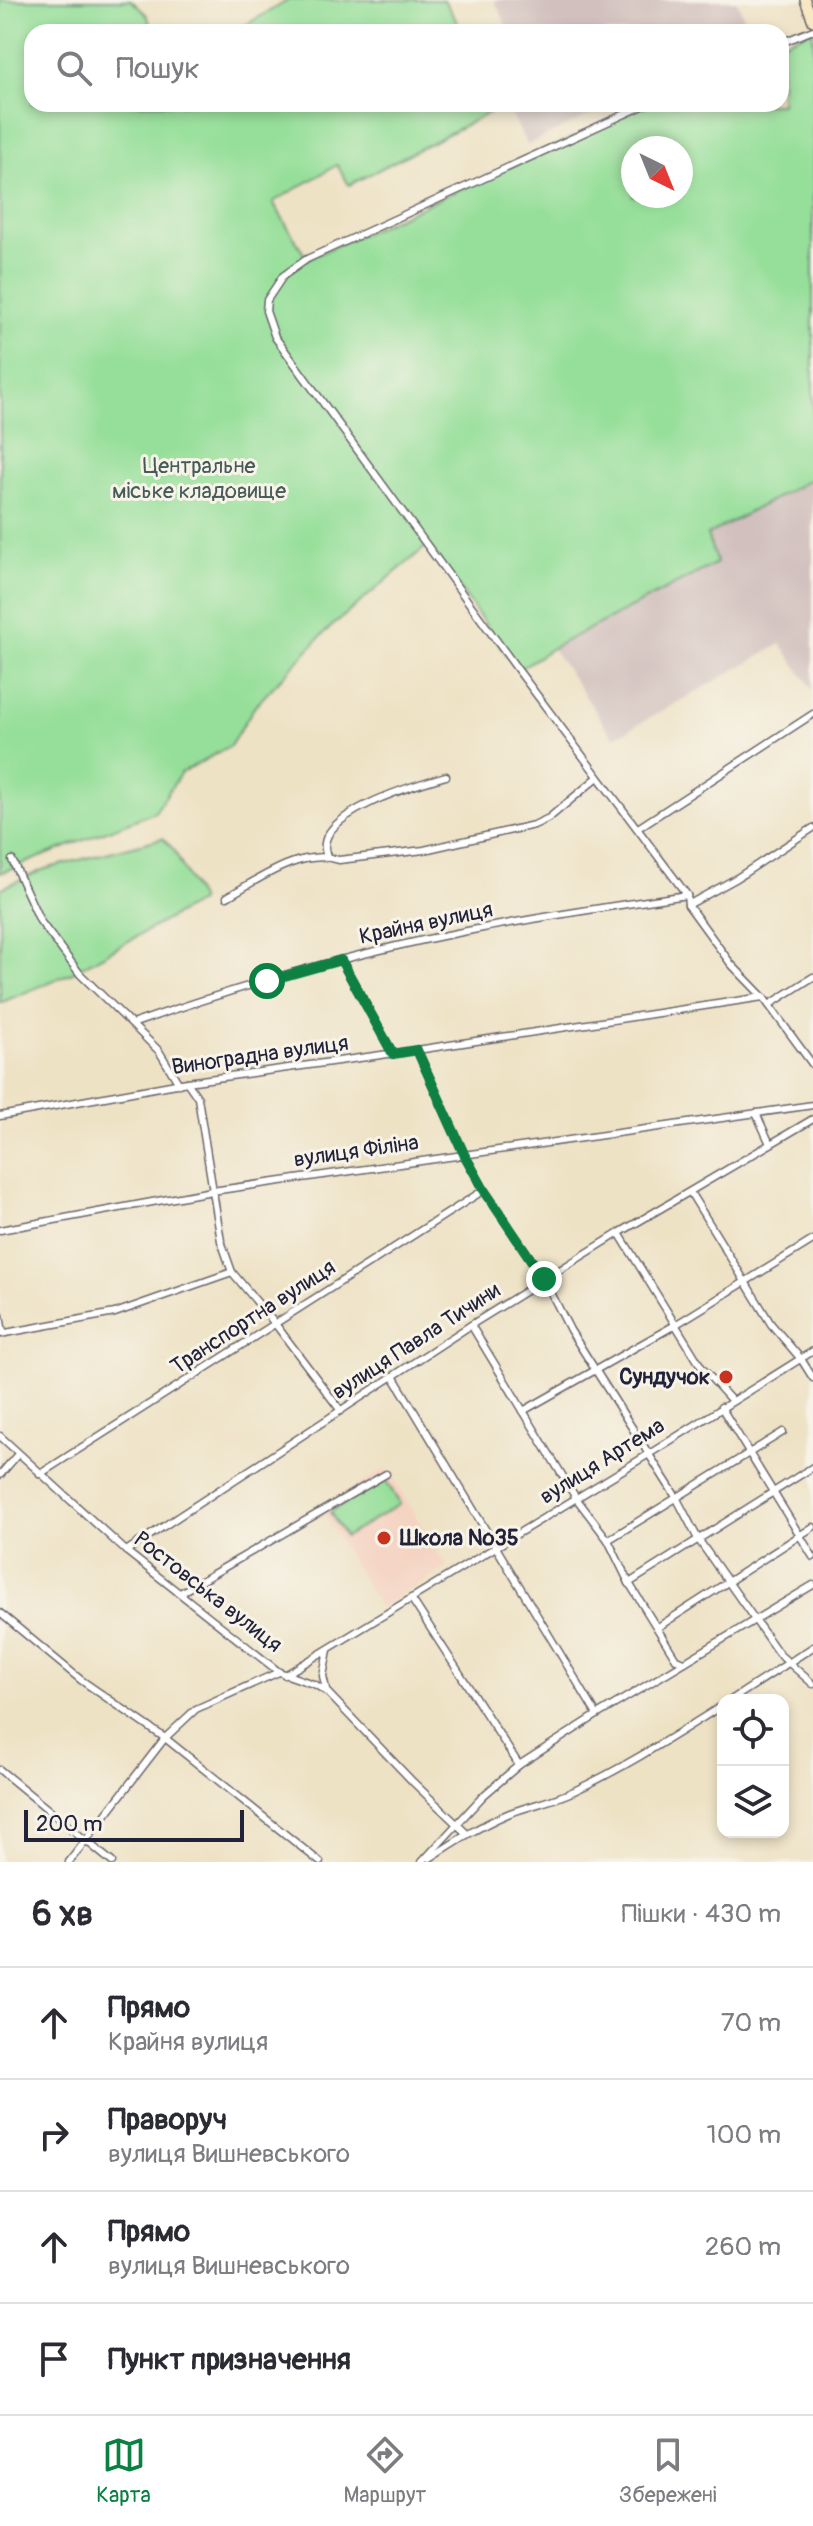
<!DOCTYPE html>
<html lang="uk">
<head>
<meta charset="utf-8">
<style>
  :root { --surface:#fff; --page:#f7f7f7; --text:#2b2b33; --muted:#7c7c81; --line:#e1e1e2; --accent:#0b8043 }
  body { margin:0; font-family:Pangolin,sans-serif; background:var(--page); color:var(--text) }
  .controls { position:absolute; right:24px; bottom:24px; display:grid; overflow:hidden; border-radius:16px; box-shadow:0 4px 12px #0003 }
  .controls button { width:72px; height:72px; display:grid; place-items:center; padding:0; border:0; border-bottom:2px solid var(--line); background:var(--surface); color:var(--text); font:40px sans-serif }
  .compass { position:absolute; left:621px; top:136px; width:72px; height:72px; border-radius:50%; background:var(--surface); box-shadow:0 4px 12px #0003; rotate:137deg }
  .scale { position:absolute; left:24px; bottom:20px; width:220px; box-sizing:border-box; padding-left:8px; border:4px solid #22223b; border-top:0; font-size:22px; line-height:28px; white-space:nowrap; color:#22223b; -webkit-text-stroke:6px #f7f3e8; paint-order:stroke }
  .stop { position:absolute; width:24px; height:24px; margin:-18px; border:6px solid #0b8043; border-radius:50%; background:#fff }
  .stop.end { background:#0b8043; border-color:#fff; box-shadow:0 2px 8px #0008 }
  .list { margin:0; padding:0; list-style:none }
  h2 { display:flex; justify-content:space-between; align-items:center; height:104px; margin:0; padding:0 32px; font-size:34px }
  h2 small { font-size:26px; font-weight:400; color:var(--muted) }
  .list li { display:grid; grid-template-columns:52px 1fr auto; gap:24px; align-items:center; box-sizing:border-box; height:112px; padding:0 32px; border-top:2px solid var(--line) }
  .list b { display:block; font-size:30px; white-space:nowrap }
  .list p { margin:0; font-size:26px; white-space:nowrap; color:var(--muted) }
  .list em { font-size:26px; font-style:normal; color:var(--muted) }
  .icon { flex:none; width:44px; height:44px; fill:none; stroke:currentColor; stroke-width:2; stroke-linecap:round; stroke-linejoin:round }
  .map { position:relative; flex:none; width:813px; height:1862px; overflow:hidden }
  .search { position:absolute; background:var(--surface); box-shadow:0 4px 12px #0003; left:24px; right:24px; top:24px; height:88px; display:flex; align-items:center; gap:20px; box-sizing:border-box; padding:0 28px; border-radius:24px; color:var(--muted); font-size:30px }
  .sheet { height:552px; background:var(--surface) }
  nav { display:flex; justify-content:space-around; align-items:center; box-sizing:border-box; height:112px; border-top:2px solid var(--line); background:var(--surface); font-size:22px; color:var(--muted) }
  nav a { display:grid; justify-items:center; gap:4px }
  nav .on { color:var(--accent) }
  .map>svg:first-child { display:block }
  .built { fill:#f5d3c2 }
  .industrial { fill:#d1c0bd }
  .green { fill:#96df9a; stroke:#5c806a; stroke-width:2; fill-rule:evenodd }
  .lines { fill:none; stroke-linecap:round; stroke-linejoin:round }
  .minor-casing { stroke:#69656b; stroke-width:9 }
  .secondary-casing { stroke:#69656b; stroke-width:12 }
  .minor { stroke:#fff; stroke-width:6 }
  .secondary { stroke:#f7e8c3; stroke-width:9 }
  .route { stroke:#0b8043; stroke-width:10 }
  .poi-dot { fill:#c8321e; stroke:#f7f3e8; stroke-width:3 }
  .labels { text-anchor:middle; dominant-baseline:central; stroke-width:6; stroke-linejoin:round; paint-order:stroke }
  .park-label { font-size:22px; fill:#455b58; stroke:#f7f3e8 }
  .street-label { font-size:22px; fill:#22223b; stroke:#f7f3e8 }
  .poi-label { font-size:22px; font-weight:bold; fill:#22223b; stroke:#f7f3e8; text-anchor:end }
</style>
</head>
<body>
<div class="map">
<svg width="813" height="1862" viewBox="0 0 813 1862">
  <rect width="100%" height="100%" fill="#f7f3e8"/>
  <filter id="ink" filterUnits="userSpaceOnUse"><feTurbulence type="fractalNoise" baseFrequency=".0125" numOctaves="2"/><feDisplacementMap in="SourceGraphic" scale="16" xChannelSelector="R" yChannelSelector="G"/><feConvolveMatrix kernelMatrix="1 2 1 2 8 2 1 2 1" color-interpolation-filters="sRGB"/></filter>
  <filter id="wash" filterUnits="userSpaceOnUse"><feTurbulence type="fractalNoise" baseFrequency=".006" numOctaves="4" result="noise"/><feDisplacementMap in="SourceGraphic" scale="32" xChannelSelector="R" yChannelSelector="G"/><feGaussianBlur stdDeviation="1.8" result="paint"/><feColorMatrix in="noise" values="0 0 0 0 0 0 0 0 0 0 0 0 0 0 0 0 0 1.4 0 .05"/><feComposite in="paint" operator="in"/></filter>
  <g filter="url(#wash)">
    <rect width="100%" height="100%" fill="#eee2c5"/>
    <path class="built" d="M387,1468L447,1568L380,1608L320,1508Z"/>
    <g class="industrial">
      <path d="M494,0H736L751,32H494L506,24Z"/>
      <path d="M506,104H613L527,145Z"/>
      <path d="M813,478V690L781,644L614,738L552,648L717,563L707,535Z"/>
    </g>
    <g class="green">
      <path d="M0,0H131L147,15L153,32H32V104H506L349,185L337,165L273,202L307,259L647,104H781V43L813,30V478L707,535L717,563L552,648L518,670L428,545L325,632L255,706L230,746L181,773L155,812L0,873ZM633,148H681V196H633Z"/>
      <path d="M289,0H444L463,32H233Z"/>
      <path d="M163,838L174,850L200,901L69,974L0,1003V889L45,869Z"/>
      <path d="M385,1479L400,1504L345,1537L330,1512Z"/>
    </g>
  </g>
  <g filter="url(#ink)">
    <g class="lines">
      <defs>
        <g id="minor">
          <path d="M781,43L813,30"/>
          <path d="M647,104L307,259L283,276L267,300L266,311L275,337L518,670L687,895L688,905L731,964L763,997L813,1065"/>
          <path d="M638,828L813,714"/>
          <path d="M327,856C308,815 418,784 446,776"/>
          <path d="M12,860L40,921L80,974L159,1051L179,1084"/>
          <path d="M227,897C259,879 301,848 339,860L424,850L534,825L549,818L598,777"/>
          <path d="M688,905L737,878L813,828"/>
          <path d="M341,960L393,1054"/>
          <path d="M769,1005L813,977"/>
          <path d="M132,1024C246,984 364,950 483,928C551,915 619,905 687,895"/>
          <path d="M417,1050L464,1154L484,1190L544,1279L570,1330L676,1497L698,1539L779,1654L813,1684"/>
          <path d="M187,1082L198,1098L221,1241L232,1272L276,1325L341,1411"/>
          <path d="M756,1113L770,1144"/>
          <path d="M0,1116L187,1082L417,1050L763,997"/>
          <path d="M690,1192L771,1324L801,1359L813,1378"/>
          <path d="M0,1230L212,1191L813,1105"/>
          <path d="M619,1233L702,1368L731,1400"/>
          <path d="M0,1315L3,1333"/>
          <path d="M471,1325L576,1498L608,1540L629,1583L676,1659L685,1662"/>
          <path d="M0,1334L115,1313L232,1272"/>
          <path d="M393,1376L597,1715"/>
          <path d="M721,1407L813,1557"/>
          <path d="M523,1411L675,1325L813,1240"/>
          <path d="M0,1436L126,1551L279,1672L316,1685L327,1692L413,1782L467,1834"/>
          <path d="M40,1474L484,1190"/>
          <path d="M0,1475L18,1454"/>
          <path d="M608,1540L783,1432"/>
          <path d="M126,1551L471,1325L619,1233L813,1119"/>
          <path d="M629,1583L813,1467"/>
          <path d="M180,1593L386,1474"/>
          <path d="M411,1598L519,1765"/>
          <path d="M0,1613L81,1680L165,1738L320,1862"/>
          <path d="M658,1627L813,1527"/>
          <path d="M285,1675L649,1454L813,1351"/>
          <path d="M326,1689L323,1676L328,1650"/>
          <path d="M731,1700L813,1647"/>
          <path d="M0,1770L112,1862"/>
          <path d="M430,1858C456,1841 481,1825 510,1813C531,1805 553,1801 574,1791C626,1767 675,1735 723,1705"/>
          <path d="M69,1862L165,1738L196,1709L279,1672"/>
          <path d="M422,1862L484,1795L519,1765L597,1715L813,1585"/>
        </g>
        <path id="secondary" d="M805,0L813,21"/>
      </defs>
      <use href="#minor" class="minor-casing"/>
      <use href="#secondary" class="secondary-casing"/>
      <use href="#minor" class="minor"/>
      <use href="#secondary" class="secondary"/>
    </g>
  </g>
  <g class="lines" filter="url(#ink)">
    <path class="route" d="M267,981L341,960L393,1054L417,1050L464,1154L484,1190L544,1279"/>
  </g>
  <g class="poi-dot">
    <circle cx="726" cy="1377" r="8"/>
    <circle cx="384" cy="1538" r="8"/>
  </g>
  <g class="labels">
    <g class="park-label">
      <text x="199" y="466">Центральне<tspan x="199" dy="25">міське кладовище</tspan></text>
    </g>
    <g class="street-label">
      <text transform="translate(426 923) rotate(-12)">Крайня вулиця</text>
      <text transform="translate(260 1055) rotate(-8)">Виноградна вулиця</text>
      <text transform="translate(356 1151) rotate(-8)">вулиця Філіна</text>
      <text transform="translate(253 1317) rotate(-33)">Транспортна вулиця</text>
      <text transform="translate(416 1341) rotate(-33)">вулиця Павла Тичини</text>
      <text transform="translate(602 1461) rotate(-32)">вулиця Артема</text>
      <text transform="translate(208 1592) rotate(38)">Ростовська вулиця</text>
    </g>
    <g class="poi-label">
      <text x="710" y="1377">Сундучок</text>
      <text x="400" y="1538" text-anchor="start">Школа №35</text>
    </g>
  </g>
</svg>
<div class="controls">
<button><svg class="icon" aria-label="locate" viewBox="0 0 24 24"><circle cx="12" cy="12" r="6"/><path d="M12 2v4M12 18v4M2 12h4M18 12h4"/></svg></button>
<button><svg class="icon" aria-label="layers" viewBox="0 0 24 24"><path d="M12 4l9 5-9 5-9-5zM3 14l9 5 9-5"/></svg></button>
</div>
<svg class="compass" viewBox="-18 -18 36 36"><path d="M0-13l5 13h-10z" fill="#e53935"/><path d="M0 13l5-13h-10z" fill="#7c7c81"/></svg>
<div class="scale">200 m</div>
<div class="stop" style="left:267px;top:981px"></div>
<div class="stop end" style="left:544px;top:1279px"></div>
<div class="search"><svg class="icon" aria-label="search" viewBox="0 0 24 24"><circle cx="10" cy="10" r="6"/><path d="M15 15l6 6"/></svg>Пошук</div>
</div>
<section class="sheet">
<h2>6 хв<small>Пішки · 430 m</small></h2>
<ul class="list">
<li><svg class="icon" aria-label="ahead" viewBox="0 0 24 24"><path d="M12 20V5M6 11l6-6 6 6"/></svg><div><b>Прямо</b><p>Крайня вулиця</p></div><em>70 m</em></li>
<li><svg class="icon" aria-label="right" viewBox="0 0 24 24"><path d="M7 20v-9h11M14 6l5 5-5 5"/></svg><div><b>Праворуч</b><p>вулиця Вишневського</p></div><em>100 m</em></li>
<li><svg class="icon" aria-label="ahead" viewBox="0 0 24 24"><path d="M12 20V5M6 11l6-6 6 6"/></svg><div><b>Прямо</b><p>вулиця Вишневського</p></div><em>260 m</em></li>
<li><svg class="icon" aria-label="arrive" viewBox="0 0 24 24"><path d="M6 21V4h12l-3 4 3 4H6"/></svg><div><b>Пункт призначення</b></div></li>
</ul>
</section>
<nav>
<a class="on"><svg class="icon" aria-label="map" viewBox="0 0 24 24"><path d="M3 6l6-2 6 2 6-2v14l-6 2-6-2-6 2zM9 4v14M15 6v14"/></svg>Карта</a>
<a><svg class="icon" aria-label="directions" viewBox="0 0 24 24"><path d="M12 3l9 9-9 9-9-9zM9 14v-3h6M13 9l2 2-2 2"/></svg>Маршрут</a>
<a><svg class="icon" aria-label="saved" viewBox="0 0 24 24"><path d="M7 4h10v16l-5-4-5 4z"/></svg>Збережені</a>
</nav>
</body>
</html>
